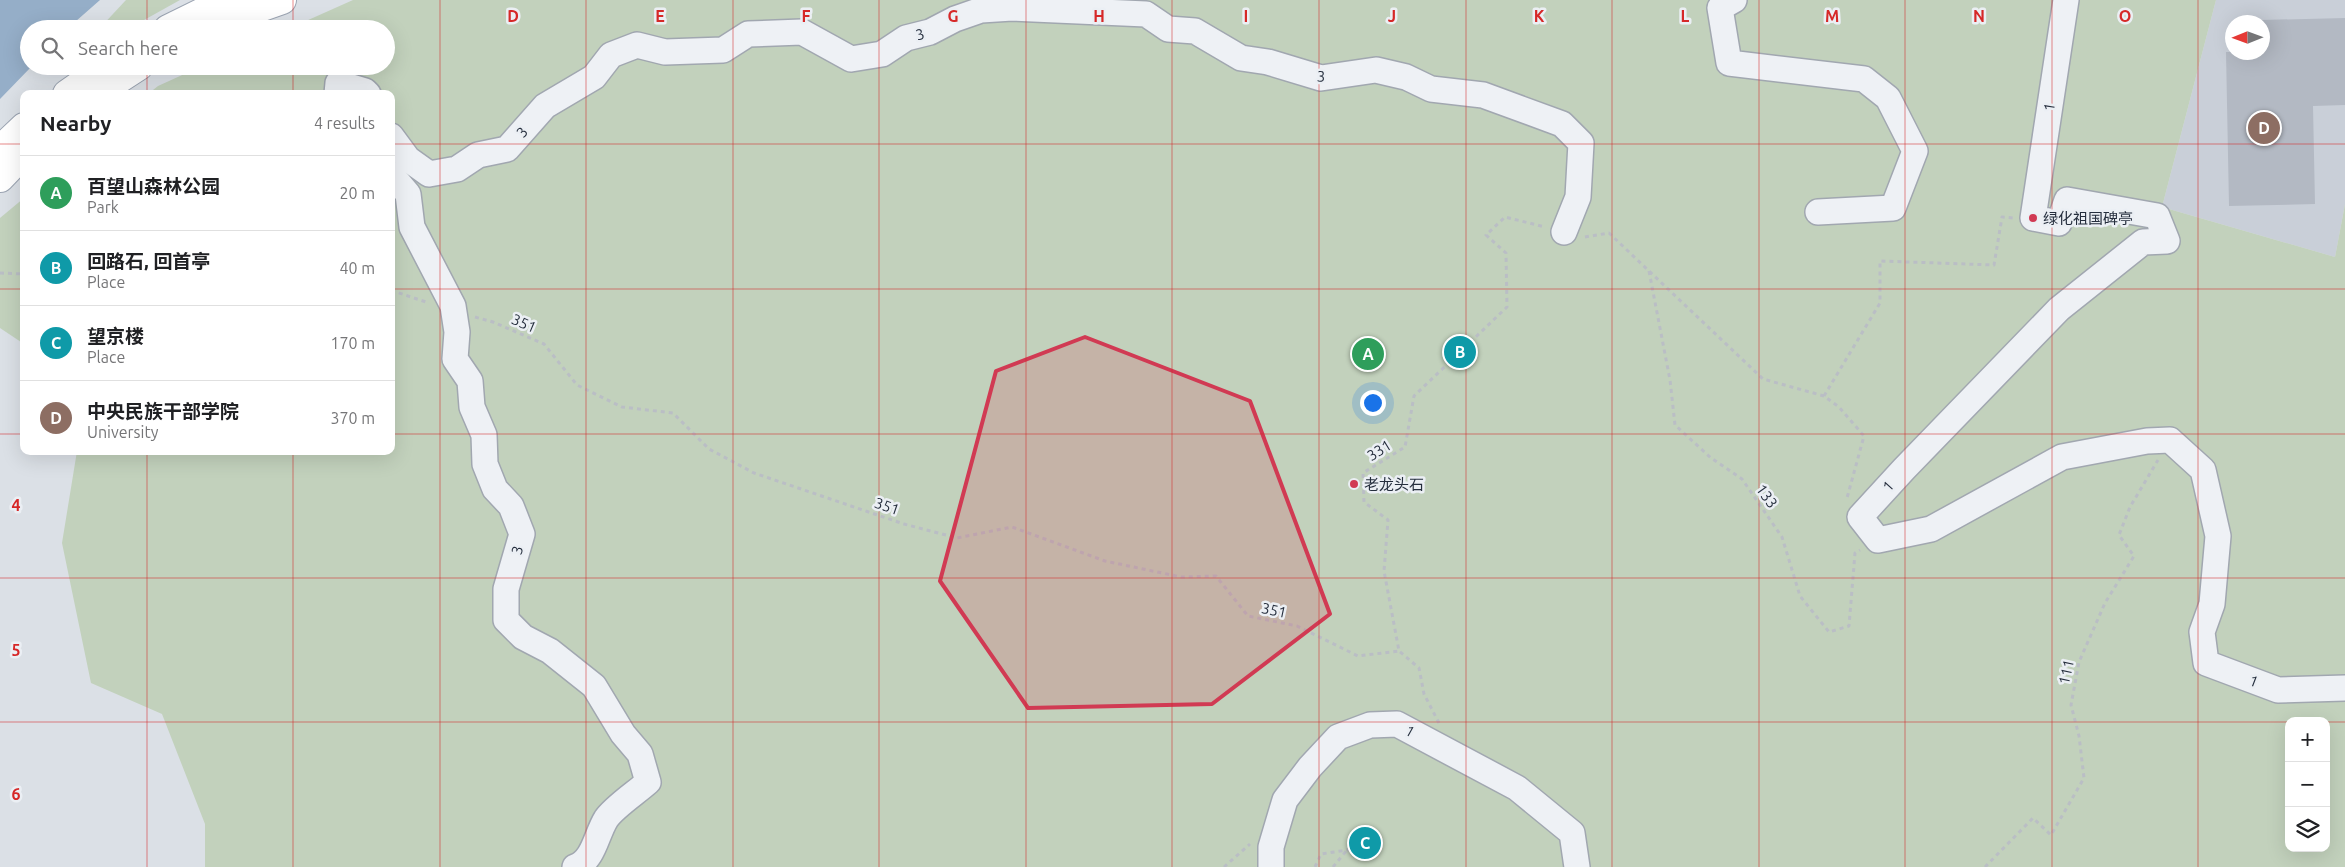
<!DOCTYPE html>
<html lang="en">
<head>
<meta charset="utf-8">
<style>
  :root { --surface:#fff; --page:#f6f6f6; --text:#202124; --muted:#757577; --line:#e0e0e0; --accent:#7c3aed }
  body { margin:0; font-family:Ubuntu,"Noto Sans SC",sans-serif; background:var(--page); color:var(--text) }
  .controls { position:absolute; right:15px; bottom:15px; display:grid; overflow:hidden; border-radius:10px; box-shadow:0 5px 20px #0002 }
  .controls button { width:45px; height:45px; display:grid; place-items:center; padding:0; border:0; border-bottom:1px solid var(--line); background:var(--surface); color:var(--text); font:25px sans-serif }
  .compass { position:absolute; left:2225px; top:15px; width:45px; height:45px; border-radius:50%; background:var(--surface); box-shadow:0 5px 20px #0002; rotate:269deg }
  .you { position:absolute; left:1372px; top:402px; width:18px; height:18px; margin:-12px; border:4px solid #fff; border-radius:50%; background:#1a73e8; box-shadow:0 0 0 8px #1a73e833 }
  .badge { display:grid; place-items:center; width:32px; height:32px; border-radius:50%; background:var(--accent); color:#fff; font-size:16px; font-weight:700 }
  .pin { position:absolute; translate:-50% -50%; border:2px solid #fff; box-shadow:0 1px 5px #0006 }
  .list { margin:0; padding:0; list-style:none }
  h2 { display:flex; justify-content:space-between; align-items:center; height:65px; margin:0; padding:0 20px; font-size:21px }
  h2 small { font-size:16px; font-weight:400; color:var(--muted) }
  .list li { display:grid; grid-template-columns:32px 1fr auto; gap:15px; align-items:center; box-sizing:border-box; height:75px; padding:0 20px; border-top:1px solid var(--line) }
  .list b { display:block; font-size:19px; white-space:nowrap }
  .list p { margin:0; font-size:16px; white-space:nowrap; color:var(--muted) }
  .list em { font-size:16px; font-style:normal; color:var(--muted) }
  .icon { flex:none; width:28px; height:28px; fill:none; stroke:currentColor; stroke-width:2; stroke-linecap:round; stroke-linejoin:round }
  .map { position:relative; flex:none; width:2345px; height:867px; overflow:hidden }
  .search { position:absolute; background:var(--surface); box-shadow:0 5px 20px #0002; left:20px; top:20px; width:375px; height:55px; display:flex; align-items:center; gap:12px; box-sizing:border-box; padding:0 18px; border-radius:28px; color:var(--muted); font-size:19px }
  .panel { position:absolute; background:var(--surface); box-shadow:0 5px 20px #0002; left:20px; top:90px; width:375px; height:365px; border-radius:10px }
  .map>svg:first-child { display:block }
  .built { fill:#c9cfd8; fill-rule:evenodd }
  .green { fill:#c2d1bc; fill-rule:evenodd }
  .water { fill:#95aec8 }
  .building { fill:#b3b9c3 }
  .lines { fill:none; stroke-linecap:round; stroke-linejoin:round }
  .minor-casing { stroke:#a1a7b0; stroke-width:28 }
  .major-casing { stroke:#9ba4b2; stroke-width:30 }
  .path { stroke:#babec5; stroke-width:3; stroke-dasharray:4 4; stroke-linecap:butt }
  .minor { stroke:#eef1f5; stroke-width:25 }
  .major { stroke:#fff; stroke-width:28 }
  .marked { fill:#d13a53; fill-opacity:0.2; stroke:#d13a53; stroke-width:4; stroke-linejoin:round }
  .grid { fill:none; stroke:#d62828; stroke-width:1; stroke-opacity:0.55 }
  .poi-dot { fill:#d13a53; stroke:#ebeff4; stroke-width:2 }
  .labels { text-anchor:middle; dominant-baseline:central; stroke-width:5; stroke-linejoin:round; paint-order:stroke }
  .street-label { font-size:15px; fill:#252e3d; stroke:#ebeff4 }
  .poi-label { font-size:15px; fill:#252e3d; stroke:#ebeff4; text-anchor:start }
  .grid-label { font-size:16px; text-anchor:middle; font-weight:bold; fill:#d62828; stroke:#ebeff4; stroke-width:5; stroke-linejoin:round; paint-order:stroke }
</style>
</head>
<body>
<div class="map">
<svg width="2345" height="867" viewBox="0 0 2345 867">
  <rect width="100%" height="100%" fill="#dbe0e6"/>
  <path class="built" d="M2216,0H2345V204L2335,257L2162,207ZM2232,22H2262V52H2232Z"/>
  <g class="green">
    <path d="M126,0H180L128,29H99Z"/>
    <path d="M353,0H2216L2162,207L2335,257L2345,204V867H205V824L162,714L91,683L62,543L77,451H391V94H148L158,86L202,66H386V29H288ZM2289,721H2326V848H2289Z"/>
    <path d="M24,198V344L0,328V218Z"/>
  </g>
  <path class="water" d="M0,0H100L67,29H29V66H32L0,99Z"/>
  <path class="building" d="M2345,18V105L2313,106L2315,204L2229,206L2226,52H2262V20Z"/>
  <g class="lines">
    <defs>
      <g id="minor">
        <path d="M1734,0L1720,8L1729,63L1864,79L1888,98L1915,151L1893,208L1818,212"/>
        <path d="M2066,0L2033,218L2059,223L2067,200L2157,216L2167,241L2143,242L2059,309L1904,469L1860,517L1878,540L1931,529L2062,457L2147,441L2170,440L2203,470L2218,536L2212,604L2202,632L2206,663L2278,690L2345,688"/>
        <path d="M337,94L338,83L365,91L368,94"/>
        <path d="M391,136L408,159L429,174L457,169L478,155L507,149L545,106L594,77L611,55L637,45L665,52L723,50L748,34L802,32L851,59L882,54L906,38L930,32L955,19L981,10L1012,8L1146,14L1168,29L1195,31L1241,58L1268,62L1321,78L1376,70L1406,77L1431,89L1483,95L1562,124L1581,143L1578,197L1564,232"/>
        <path d="M391,174L408,194L412,227L453,306L457,332L455,359L470,381L472,407L484,435L485,464L495,489L511,506L522,534L506,589V620L523,637L550,651L594,686L623,734L640,754L648,782C637,792 614,807 606,819C596,835 594,860 575,867"/>
        <path d="M1271,867V847L1285,800L1310,767L1338,737L1370,725L1397,724L1517,788L1572,833L1577,867"/>
      </g>
      <g id="major">
        <path d="M168,29L227,0"/>
        <path d="M210,29L245,13L282,0"/>
        <path d="M67,94L107,66"/>
        <path d="M96,94L139,66"/>
        <path d="M0,150L24,127"/>
        <path d="M0,178L24,153"/>
      </g>
    </defs>
    <use href="#minor" class="minor-casing"/>
    <use href="#major" class="major-casing"/>
    <g class="path">
      <path d="M1585,237L1609,233L1763,379L1824,396L1839,407L1864,436L1847,498L1848,500"/>
      <path d="M1649,271L1670,380L1675,425L1711,458L1742,479L1782,537L1800,596L1829,632L1849,626L1855,553L1860,550"/>
      <path d="M0,273L24,274"/>
      <path d="M391,293L396,292L429,303"/>
      <path d="M475,317L493,322L544,344L577,385L622,407L673,413L709,449L754,473L904,524L957,538L1012,527L1105,561L1181,577L1216,576L1248,616L1297,626L1358,656L1399,651"/>
      <path d="M1824,396L1880,303V261L1994,265L2002,217L2014,218"/>
      <path d="M1439,723L1424,694L1419,668L1399,651L1384,571L1388,520L1364,502L1363,473L1405,447L1414,396L1507,307L1506,253L1486,235L1505,217L1545,227"/>
      <path d="M1224,867L1250,844"/>
      <path d="M1315,867L1321,854L1347,850L1365,843"/>
      <path d="M1333,867L1347,850"/>
      <path d="M1985,867L2033,818L2051,835L2084,778L2079,736L2071,705L2079,662L2105,603L2134,556L2119,535L2130,507L2158,460"/>
    </g>
    <use href="#minor" class="minor"/>
    <use href="#major" class="major"/>
  </g>
  <path class="marked" d="M1085,337L1250,401L1330,614L1212,704L1028,708L940,581L996,371Z"/>
  <path class="grid" d="M147,0V29M293,0V29M440,0V867M586,0V867M733,0V867M879,0V867M1026,0V867M1172,0V867M1319,0V867M1466,0V867M1612,0V867M1759,0V867M1905,0V867M2052,0V867M2198,0V867M147,66V94M293,66V94M0,144H24M391,144H2345M0,289H24M391,289H2345M0,434H24M391,434H2345M147,451V867M293,451V867M0,578H2345M0,722H2289M2326,722H2345"/>
  <g class="poi-dot">
    <circle cx="2033" cy="218" r="5"/>
    <circle cx="1354" cy="484" r="5"/>
  </g>
  <g class="labels">
    <g class="street-label">
      <text transform="translate(920 34) rotate(-15)">3</text>
      <text transform="translate(1321 76) rotate(4)">3</text>
      <text transform="translate(2049 107) rotate(-81)">1</text>
      <text transform="translate(522 132) rotate(-49)">3</text>
      <text transform="translate(524 323) rotate(23)">351</text>
      <text transform="translate(1379 450) rotate(-32)">331</text>
      <text transform="translate(1888 486) rotate(-48)">1</text>
      <text transform="translate(1767 496) rotate(55)">133</text>
      <text transform="translate(887 506) rotate(19)">351</text>
      <text transform="translate(517 550) rotate(-73)">3</text>
      <text transform="translate(1274 610) rotate(12)">351</text>
      <text transform="translate(2066 672) rotate(-77)">111</text>
      <text transform="translate(2254 681) rotate(21)">1</text>
      <text transform="translate(1410 731) rotate(29)">1</text>
    </g>
    <g class="poi-label">
      <text x="2043" y="218">绿化祖国碑亭</text>
      <text x="1364" y="484">老龙头石</text>
    </g>
  </g>
  <g class="grid-label">
    <text x="513" y="22">D</text>
    <text x="660" y="22">E</text>
    <text x="806" y="22">F</text>
    <text x="953" y="22">G</text>
    <text x="1099" y="22">H</text>
    <text x="1246" y="22">I</text>
    <text x="1392" y="22">J</text>
    <text x="1539" y="22">K</text>
    <text x="1685" y="22">L</text>
    <text x="1832" y="22">M</text>
    <text x="1979" y="22">N</text>
    <text x="2125" y="22">O</text>
    <text x="16" y="511">4</text>
    <text x="16" y="656">5</text>
    <text x="16" y="800">6</text>
  </g>
</svg>
<div class="controls">
<button>+</button>
<button>−</button>
<button><svg class="icon" aria-label="layers" viewBox="0 0 24 24"><path d="M12 4l9 5-9 5-9-5zM3 14l9 5 9-5"/></svg></button>
</div>
<svg class="compass" viewBox="-18 -18 36 36"><path d="M0-13l5 13h-10z" fill="#e53935"/><path d="M0 13l5-13h-10z" fill="#757577"/></svg>
<div class="you"></div>
<div class="pin badge" style="left:1368px;top:354px;background:#2e9e5b">A</div>
<div class="pin badge" style="left:1460px;top:352px;background:#0f9aa8">B</div>
<div class="pin badge" style="left:1365px;top:843px;background:#0f9aa8">C</div>
<div class="pin badge" style="left:2264px;top:128px;background:#8d6e63">D</div>
<div class="search"><svg class="icon" aria-label="search" viewBox="0 0 24 24"><circle cx="10" cy="10" r="6"/><path d="M15 15l6 6"/></svg>Search here</div>
<section class="panel">
<h2>Nearby<small>4 results</small></h2>
<ul class="list">
<li><span class="badge" style="background:#2e9e5b">A</span><div><b>百望山森林公园</b><p>Park</p></div><em>20 m</em></li>
<li><span class="badge" style="background:#0f9aa8">B</span><div><b>回路石, 回首亭</b><p>Place</p></div><em>40 m</em></li>
<li><span class="badge" style="background:#0f9aa8">C</span><div><b>望京楼</b><p>Place</p></div><em>170 m</em></li>
<li><span class="badge" style="background:#8d6e63">D</span><div><b>中央民族干部学院</b><p>University</p></div><em>370 m</em></li>
</ul>
</section>
</div>
</body>
</html>
